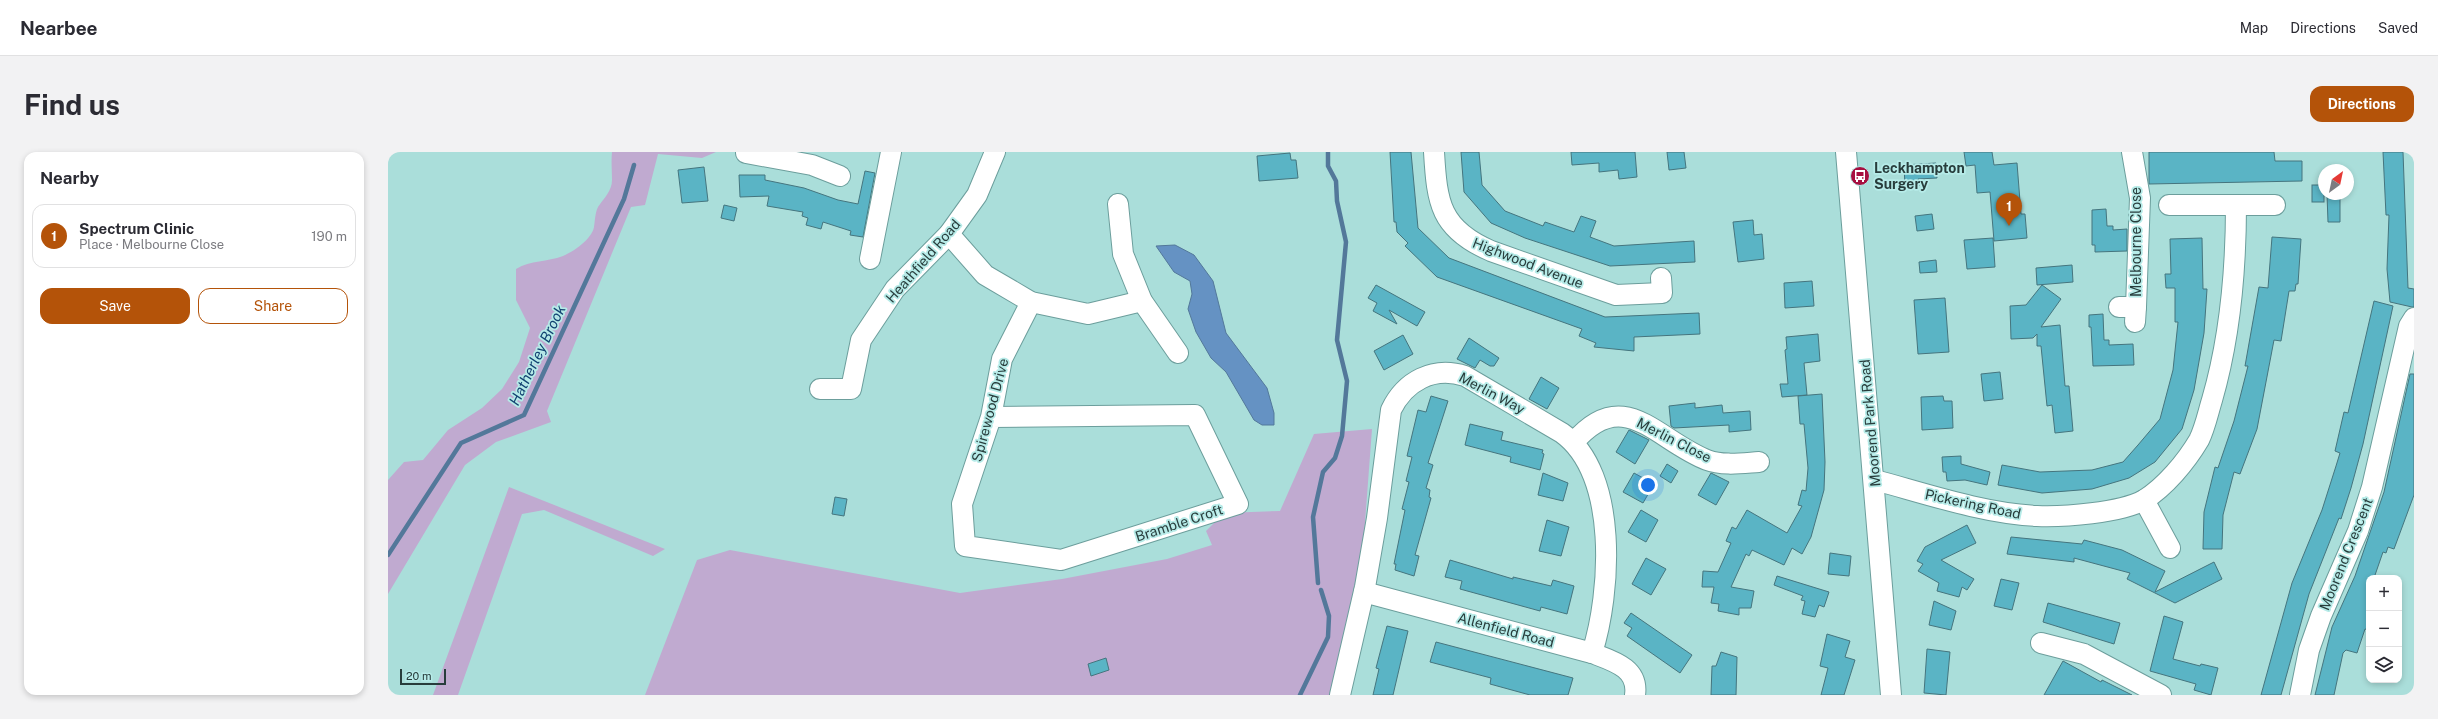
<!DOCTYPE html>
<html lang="en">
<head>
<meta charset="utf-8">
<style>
  :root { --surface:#fff; --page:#f2f2f3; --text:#2b2b33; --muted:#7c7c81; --line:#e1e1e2; --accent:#b45309 }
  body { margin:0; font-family:"Public Sans",sans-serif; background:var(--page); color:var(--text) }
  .controls { position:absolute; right:12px; bottom:12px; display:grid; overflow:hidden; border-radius:8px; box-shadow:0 2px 6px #0003 }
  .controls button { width:36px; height:36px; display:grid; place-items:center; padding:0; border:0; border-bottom:1px solid var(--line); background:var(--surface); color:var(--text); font:20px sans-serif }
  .compass { position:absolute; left:1930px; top:12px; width:36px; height:36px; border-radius:50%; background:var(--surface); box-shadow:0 2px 6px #0003; rotate:33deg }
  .scale { position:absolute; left:12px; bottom:10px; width:46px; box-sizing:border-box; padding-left:4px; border:2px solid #283d3c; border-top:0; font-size:11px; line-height:14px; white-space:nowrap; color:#283d3c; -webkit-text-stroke:3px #b6ebe8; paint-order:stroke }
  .you { position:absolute; left:1260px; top:333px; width:14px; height:14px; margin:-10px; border:3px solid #fff; border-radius:50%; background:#1a73e8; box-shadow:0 0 0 6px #1a73e833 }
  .badge { display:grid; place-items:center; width:26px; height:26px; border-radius:50%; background:var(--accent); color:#fff; font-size:13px; font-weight:700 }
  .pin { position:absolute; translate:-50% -33px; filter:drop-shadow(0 1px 2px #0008) }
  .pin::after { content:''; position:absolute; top:21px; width:14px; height:12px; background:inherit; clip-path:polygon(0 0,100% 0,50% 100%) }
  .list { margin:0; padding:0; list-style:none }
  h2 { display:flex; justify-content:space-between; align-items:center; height:52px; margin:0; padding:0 16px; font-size:17px }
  h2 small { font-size:13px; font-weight:400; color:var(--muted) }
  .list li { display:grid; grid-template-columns:26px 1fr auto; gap:12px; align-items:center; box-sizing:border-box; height:64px; margin:0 8px 8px; padding:0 8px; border:1px solid var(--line); border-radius:12px }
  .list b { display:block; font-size:15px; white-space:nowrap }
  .list p { margin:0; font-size:13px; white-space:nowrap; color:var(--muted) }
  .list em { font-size:13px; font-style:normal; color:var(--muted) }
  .actions { display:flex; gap:8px; padding:12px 16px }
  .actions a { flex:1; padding:9px 0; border:1px solid var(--accent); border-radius:12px; text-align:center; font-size:14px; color:var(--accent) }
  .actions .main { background:var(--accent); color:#fff }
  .icon { flex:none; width:22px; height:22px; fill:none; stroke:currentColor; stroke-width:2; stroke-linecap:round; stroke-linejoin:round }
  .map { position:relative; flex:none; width:2026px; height:543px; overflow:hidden; border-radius:12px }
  header { display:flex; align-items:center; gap:24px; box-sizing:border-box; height:56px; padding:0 20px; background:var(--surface); border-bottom:1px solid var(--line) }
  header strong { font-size:19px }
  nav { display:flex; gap:22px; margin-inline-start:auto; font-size:14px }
  .intro { display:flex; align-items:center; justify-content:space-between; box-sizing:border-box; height:96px; padding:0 24px }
  h1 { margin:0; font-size:28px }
  .button { padding:10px 18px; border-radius:12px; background:var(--accent); color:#fff; font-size:14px; font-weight:700 }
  main { display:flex; gap:24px; padding:0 24px }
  aside { flex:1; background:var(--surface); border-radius:12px; box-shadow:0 2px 6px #0003 }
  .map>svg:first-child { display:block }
  .green { fill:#c0aad0 }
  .water { fill:#6592c3; stroke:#53789a }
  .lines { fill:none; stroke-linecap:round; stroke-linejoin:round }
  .stream { stroke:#53789a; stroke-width:4.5 }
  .building { fill:#5ab4c5; stroke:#45757e }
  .minor-casing { stroke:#6c9e9c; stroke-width:22 }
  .minor { stroke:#fff; stroke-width:20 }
  .labels { text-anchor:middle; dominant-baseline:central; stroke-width:3.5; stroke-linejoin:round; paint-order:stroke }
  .poi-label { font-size:14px; font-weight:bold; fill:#283d3c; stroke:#b6ebe8; text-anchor:start }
  .street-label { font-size:14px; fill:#283d3c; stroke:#b6ebe8 }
  .water-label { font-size:15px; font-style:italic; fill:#134372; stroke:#b6ebe8 }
</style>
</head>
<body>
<header>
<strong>Nearbee</strong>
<nav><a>Map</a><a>Directions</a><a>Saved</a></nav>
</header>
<div class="intro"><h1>Find us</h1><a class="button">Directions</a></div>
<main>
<aside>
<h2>Nearby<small></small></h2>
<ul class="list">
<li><span class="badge">1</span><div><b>Spectrum Clinic</b><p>Place · Melbourne Close</p></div><em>190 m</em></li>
</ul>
<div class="actions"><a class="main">Save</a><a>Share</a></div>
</aside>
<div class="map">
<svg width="2026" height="543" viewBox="0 0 2026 543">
  <rect width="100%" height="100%" fill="#aadeda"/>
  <g class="green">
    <path d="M224,0H328L314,6L270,2L257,53L243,55L159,259L163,270L108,290L77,313L0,442V328L16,310L35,308L60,278L94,256L114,237L131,210L142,176L128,148V117C143,108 159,110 175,104C185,100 204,87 206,75C207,69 207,61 210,55C216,46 224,39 224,28C224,18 223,10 224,0Z"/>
    <path d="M984,277L973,424L944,543H257L309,408L342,398L572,441L674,427L779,407L824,393L818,379L836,361L892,359L926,282Z"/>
    <path d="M121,335L277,397L265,404L156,358L134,362L70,543H45Z"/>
  </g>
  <path class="water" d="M787,93L806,103L825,129L838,181L879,236L886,261V273H874L866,268L838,220L823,206L808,180L800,157L804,142L802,129L786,120L768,94Z"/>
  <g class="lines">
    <g class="stream">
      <path d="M0,403L73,291L136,263L236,47L246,13"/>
      <path d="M930,431L925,365L935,320L947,306L954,284L959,229L949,188L958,90L949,49L948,29L940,14V0"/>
      <path d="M912,543L940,485L941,464L933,438"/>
    </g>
  </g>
  <g class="building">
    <path d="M1002,0H1023L1030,76L1061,106L1217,165L1311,161L1312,182L1246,185V199L1206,195L1208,191L1191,184L1194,177L1049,125L1017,94L1020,91L1009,80L1008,70H1006Z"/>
    <path d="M1073,0H1091L1094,33L1117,59L1155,74L1157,70L1186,80L1193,64L1208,69L1202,85L1226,94L1306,89L1307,110L1222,114L1137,86L1103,71L1076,40Z"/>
    <path d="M1183,0H1247L1249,25L1231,27L1230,18L1211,20V11L1184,13Z"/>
    <path d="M1279,0H1296L1298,16L1281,18Z"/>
    <path d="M1576,0H1604L1606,13L1629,11L1633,62H1637L1639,86L1606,89L1602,40L1589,41L1587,13L1578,14Z"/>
    <path d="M1761,0H1886L1887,9H1914V29L1761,32Z"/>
    <path d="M1995,0H2015L2020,136L2026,137V155H2024L2002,150L1999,117L2001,63H1998Z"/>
    <path d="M902,1L903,8H908L910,26L871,29L869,4Z"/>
    <path d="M1548,11L1549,26L1530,27L1531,34L1517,35L1516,13Z"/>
    <path d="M316,15L320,49L294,51L290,18Z"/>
    <path d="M477,19L487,21L475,85L462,83L463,79L435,70L433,77L418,73L420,66L414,64L415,60L379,54L381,44L352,45L351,23H377V28L416,36L450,48L470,52Z"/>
    <rect x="1924" y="33" width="12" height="17"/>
    <path d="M1939,42H1952V70H1940Z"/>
    <path d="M336,53L349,56L346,69L333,66Z"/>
    <path d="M1718,57L1719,74H1725V78L1739,77V99L1707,100V93H1704V58Z"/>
    <path d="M1544,62L1546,77L1529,79L1527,64Z"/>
    <path d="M1365,68L1366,83L1374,82L1376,107L1350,110L1345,70Z"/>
    <path d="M1884,85L1913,87L1910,132H1908L1907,139H1901L1893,189L1886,188L1869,277L1852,322L1846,320L1835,363L1834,397H1815L1816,360L1827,315L1830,316L1846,269L1860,214H1857L1871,135L1880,136Z"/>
    <path d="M1605,86L1607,115L1579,117L1576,88Z"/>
    <path d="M1814,86L1815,137H1819L1816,181L1806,238L1794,277L1767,310L1741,326L1704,337L1654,341L1610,333L1614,313L1652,320L1704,318L1735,310L1750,293L1772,267L1785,218L1790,170H1787V136H1778L1777,122H1783L1782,87Z"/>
    <path d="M1548,108L1549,120L1532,121L1531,110Z"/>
    <path d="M1684,113L1685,130L1649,133L1648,116Z"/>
    <path d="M1424,129L1426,154L1397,156L1396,131Z"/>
    <path d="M988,133L1037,160L1029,174L1001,158L1009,172L985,159L989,151L980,146Z"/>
    <path d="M1654,133L1673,147L1653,175L1672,173L1677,234H1681L1685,279L1667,281L1664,253L1659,254L1653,194H1649V182L1645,186L1623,187L1622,154L1638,153Z"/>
    <path d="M1557,146L1561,200L1530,202L1526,148Z"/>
    <path d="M1986,149L2005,154L1975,292L1963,336L1953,367L1951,366L1921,442L1893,543H1873L1904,431L1934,358L1948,314L1952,301L1947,299L1956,260L1960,261Z"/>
    <path d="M1715,162L1716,188H1721V193L1745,192L1746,213L1705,214L1703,175H1701V163Z"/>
    <path d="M1430,182L1432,209L1416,211L1419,243L1394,245L1392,232H1400L1397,198L1399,197L1398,185Z"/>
    <path d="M1015,183L1025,202L996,218L986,199Z"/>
    <path d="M1081,186L1111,206L1106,214H1102L1092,208L1087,216L1069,207Z"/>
    <path d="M1612,220L1615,247L1596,249L1593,222Z"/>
    <path d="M2022,222H2026V343L2006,397L2000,395L1998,401L1995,400L1986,426H1981V478L1977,477L1969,501L1958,498L1955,501L1946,543H1927L1944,475L1967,424L1996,340Z"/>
    <path d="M1153,225L1171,236L1159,257L1141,247Z"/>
    <path d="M1434,242L1437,310L1436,338L1423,385L1414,402L1404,396L1396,413L1364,398L1361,404L1358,402L1343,435L1366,439L1363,456H1351V463L1330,459L1331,452L1323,451L1326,435H1314L1315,419L1330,420L1343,391L1338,389L1344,375L1348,377L1359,358L1399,381L1414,354L1410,353L1414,338L1418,339L1420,316L1416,272H1412L1410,244Z"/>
    <path d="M1043,244L1060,249L1040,311L1045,313L1038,336L1042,338L1041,345L1043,346L1027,403L1031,404L1026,424L1007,418L1008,412H1006L1017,358L1014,357L1021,330L1018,329L1024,305L1019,304L1030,258L1038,260Z"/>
    <path d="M1555,244L1556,249H1564L1565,276L1534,278L1533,245Z"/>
    <path d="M1307,251V256L1334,253L1335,261L1362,259L1363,278L1341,280V273L1286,276L1283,274L1281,254Z"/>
    <path d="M1082,272L1115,280L1113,288L1155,298L1154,301L1156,302L1152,318L1122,310L1123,305L1077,293Z"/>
    <path d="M1241,278L1261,288L1247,312L1228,300Z"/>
    <path d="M1573,304V312L1602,320L1599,333L1577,328L1559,329L1558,320H1555L1554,305Z"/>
    <path d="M1279,312L1290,319L1283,331L1272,324Z"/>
    <path d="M1155,321L1180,331L1175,349L1150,343Z"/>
    <path d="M1246,321L1266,332L1255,351L1235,340Z"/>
    <path d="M1323,321L1341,330L1328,353L1310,343Z"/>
    <path d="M447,345L459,347L456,364L444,362Z"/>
    <path d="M1253,358L1270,368L1258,390L1240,380Z"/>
    <path d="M1159,368L1181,375L1173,404L1151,399Z"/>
    <path d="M1579,373L1588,391L1553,408L1586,427L1579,438L1574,435L1571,445L1549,439L1551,431L1530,419L1535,412L1529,409L1537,395Z"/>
    <path d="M1623,385L1694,392L1696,388L1734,398L1777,419L1767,440L1826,410L1834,427L1787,451L1739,427L1742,421L1686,406V410L1619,402Z"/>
    <path d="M1442,401L1463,404L1461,424L1440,422Z"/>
    <path d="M1258,406L1278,417L1263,443L1244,432Z"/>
    <path d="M1062,408L1125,427V425L1163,434L1165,428L1186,434L1179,462L1153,455L1152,459L1072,437L1074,429L1057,425Z"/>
    <path d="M1389,424L1441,440L1436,455L1431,453L1427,465L1414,462L1417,449L1413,448L1415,444L1386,433Z"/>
    <path d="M1613,427L1631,431L1624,458L1606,454Z"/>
    <path d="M1546,449L1568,459L1563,478L1541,473Z"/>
    <path d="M1660,451L1732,471L1726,492L1655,470Z"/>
    <path d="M1243,461L1304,503L1292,521L1239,484L1244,476L1236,471Z"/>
    <path d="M1776,464L1795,470L1785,507L1812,514L1813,512L1830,516L1823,543L1806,538L1808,532L1762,519Z"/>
    <path d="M999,474L1020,479L1005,543H985L991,517L988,516Z"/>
    <path d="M1439,482L1462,489L1457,505L1467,508L1456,543H1433L1440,516L1432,514Z"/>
    <path d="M1048,490L1185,526L1180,543H1142L1102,532L1103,526L1042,510Z"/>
    <path d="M1539,497L1562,500L1558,543L1536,541Z"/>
    <path d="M1333,500L1349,505L1348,543H1323L1324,514H1328Z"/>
    <path d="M718,506L721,518L703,524L700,512Z"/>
    <path d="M1675,509L1713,530L1714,528L1744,543H1656Z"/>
  </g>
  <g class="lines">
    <defs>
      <g id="minor">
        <path d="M1046,0C1049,51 1052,77 1103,99L1228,143L1274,141L1273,126"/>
        <path d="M1458,0L1503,543"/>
        <path d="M1744,0L1752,46L1748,155"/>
        <path d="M358,1L424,13L452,24"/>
        <path d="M730,52L735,102L754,149L790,201"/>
        <path d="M1781,53H1887"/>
        <path d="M561,82L597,123L643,150L700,162L754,149"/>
        <path d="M482,107L503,0"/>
        <path d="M1731,155H1748L1747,170"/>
        <path d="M432,237H463L473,188L507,137L561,82L589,43L607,0"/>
        <path d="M603,265L807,263L850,352L673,408L577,394L574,352L603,265L614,207L643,150"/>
        <path d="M1186,290C1236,232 1268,288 1319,308C1335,314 1355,311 1371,310"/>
        <path d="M1487,328C1539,342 1594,361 1649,364C1676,365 1732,361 1756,348C1777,335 1798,310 1811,288C1817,276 1820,261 1824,248C1842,186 1848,118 1848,53"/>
        <path d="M1756,348L1782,396"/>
        <path d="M976,440L1204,501C1225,509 1251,516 1247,543"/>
        <path d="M1653,491L1696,502L1773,543"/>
        <path d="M952,543L977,435L989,366L1003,258C1017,229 1045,214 1077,224L1174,281C1231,322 1223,441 1204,501"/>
        <path d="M1912,543L1921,498L1933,464L1970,379L1984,335L2021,174L2026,166"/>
      </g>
    </defs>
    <use href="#minor" class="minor-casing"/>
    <use href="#minor" class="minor"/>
  </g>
  <defs>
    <symbol id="bus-disc" viewBox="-11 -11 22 22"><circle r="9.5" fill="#a70f40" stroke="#b6ebe8"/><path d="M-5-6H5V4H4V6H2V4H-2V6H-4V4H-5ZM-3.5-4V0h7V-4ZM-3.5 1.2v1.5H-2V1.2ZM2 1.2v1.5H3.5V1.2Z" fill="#fff"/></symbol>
  </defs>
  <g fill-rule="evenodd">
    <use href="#bus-disc" x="1461" y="13" width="22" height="22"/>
  </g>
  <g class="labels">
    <g class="poi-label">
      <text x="1486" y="16">Leckhampton<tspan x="1486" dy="16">Surgery</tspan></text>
    </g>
    <g class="street-label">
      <text transform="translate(1748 90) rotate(-90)">Melbourne Close</text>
      <text transform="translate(535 109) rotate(-49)">Heathfield Road</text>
      <text transform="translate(1140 111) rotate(21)">Highwood Avenue</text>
      <text transform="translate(1104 241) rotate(28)">Merlin Way</text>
      <text transform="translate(602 258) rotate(-75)">Spirewood Drive</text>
      <text transform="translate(1482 271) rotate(-95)">Moorend Park Road</text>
      <text transform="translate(1286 288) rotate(27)">Merlin Close</text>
      <text transform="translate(1585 352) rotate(12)">Pickering Road</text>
      <text transform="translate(791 371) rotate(-18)">Bramble Croft</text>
      <text transform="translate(1958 402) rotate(-68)">Moorend Crescent</text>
      <text transform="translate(1118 478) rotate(15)">Allenfield Road</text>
    </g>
    <g class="water-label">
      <text transform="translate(149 203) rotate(-64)">Hatherley Brook</text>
    </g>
  </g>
</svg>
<div class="controls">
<button>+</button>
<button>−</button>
<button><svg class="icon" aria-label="layers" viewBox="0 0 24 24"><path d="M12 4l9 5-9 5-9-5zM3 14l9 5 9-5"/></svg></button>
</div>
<svg class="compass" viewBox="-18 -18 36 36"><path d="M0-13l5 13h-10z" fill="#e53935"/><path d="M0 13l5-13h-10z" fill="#7c7c81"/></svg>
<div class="scale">20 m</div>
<div class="you"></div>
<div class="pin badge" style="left:1621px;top:74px">1</div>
</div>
</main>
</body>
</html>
